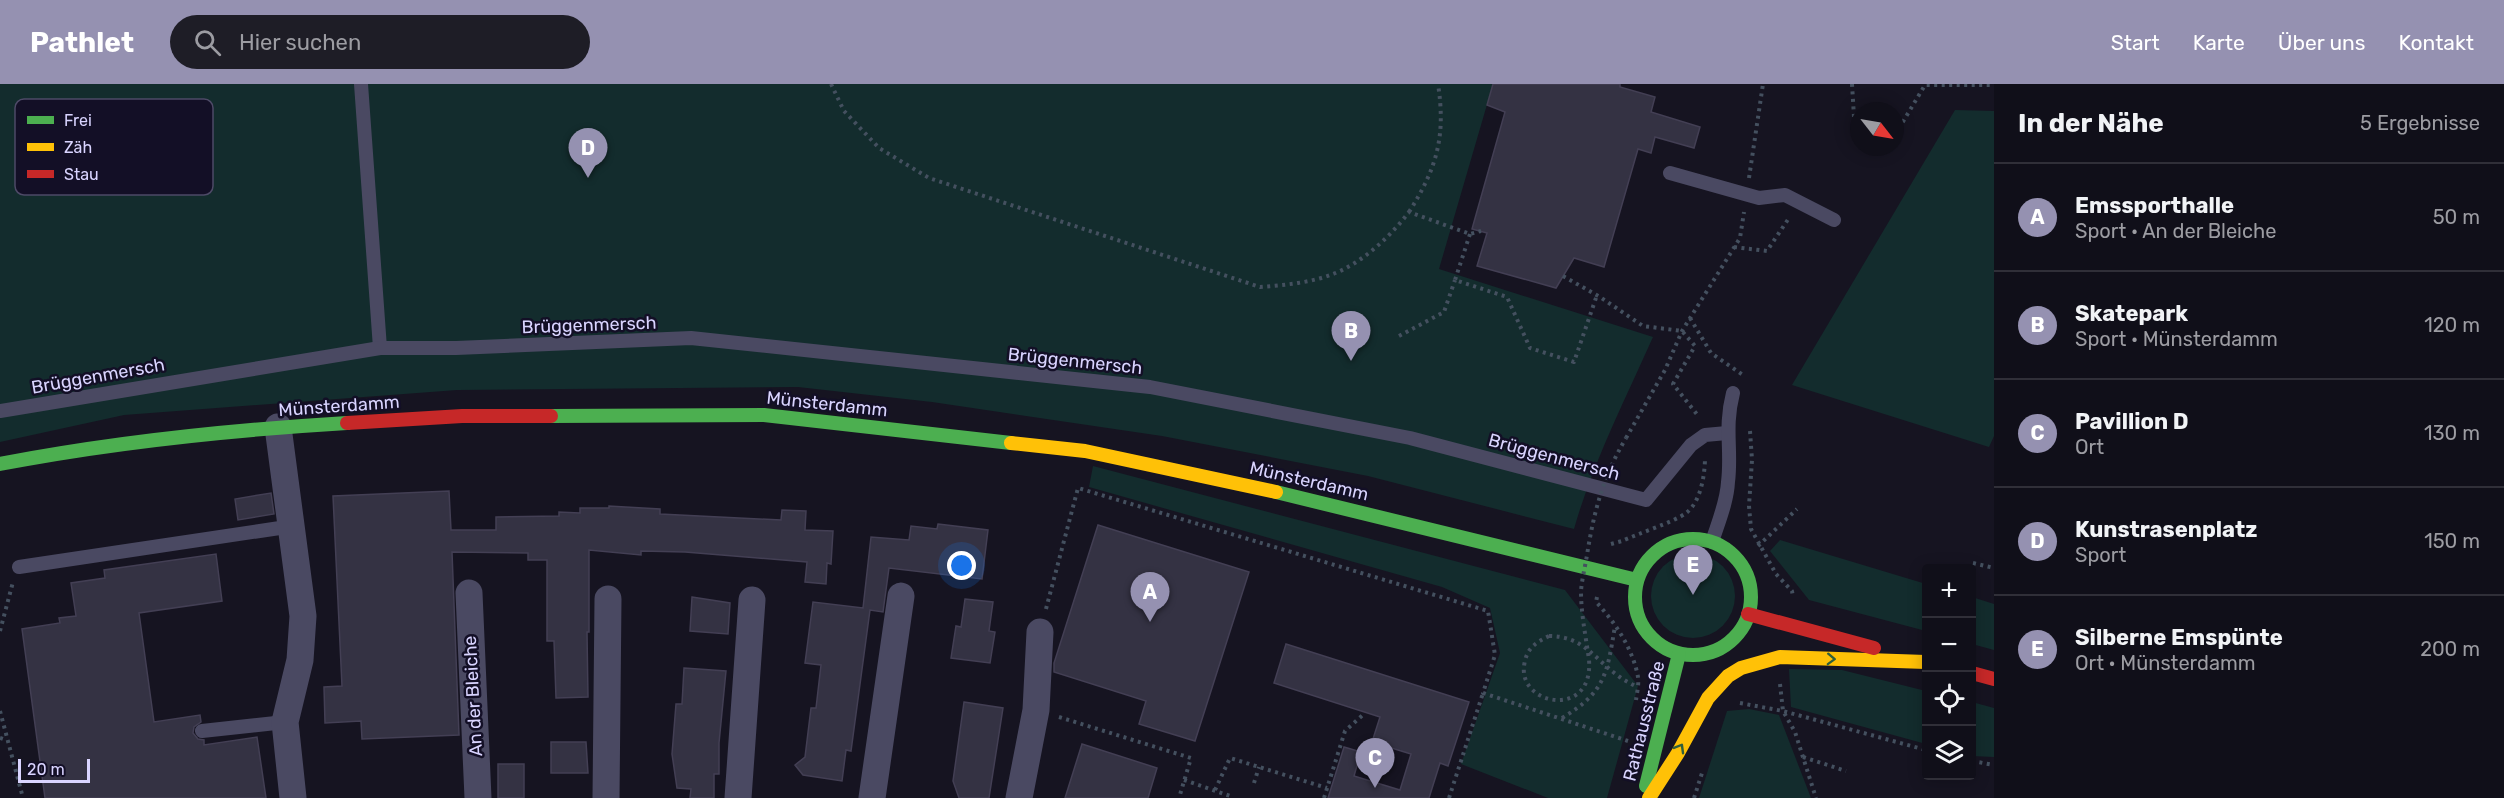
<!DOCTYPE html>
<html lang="de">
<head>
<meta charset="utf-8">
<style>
  :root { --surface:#100f19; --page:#1e1d26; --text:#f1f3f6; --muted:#9c9ca2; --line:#302f38; --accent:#9591b1 }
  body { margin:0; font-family:Rubik,sans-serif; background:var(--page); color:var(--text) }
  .controls { position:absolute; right:18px; bottom:18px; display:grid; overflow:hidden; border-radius:6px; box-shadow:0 3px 15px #0003 }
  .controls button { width:54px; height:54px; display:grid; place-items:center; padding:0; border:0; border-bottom:2px solid var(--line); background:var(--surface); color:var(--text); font:30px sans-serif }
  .compass { position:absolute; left:1850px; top:18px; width:54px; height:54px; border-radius:50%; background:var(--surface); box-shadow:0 3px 15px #0003; rotate:121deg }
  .scale { position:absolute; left:18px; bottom:15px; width:72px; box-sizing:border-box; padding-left:6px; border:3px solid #d9d4ff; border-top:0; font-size:16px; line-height:21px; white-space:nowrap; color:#d9d4ff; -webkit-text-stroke:4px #130f26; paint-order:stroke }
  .you { position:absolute; left:962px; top:482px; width:21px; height:21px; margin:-15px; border:4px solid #fff; border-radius:50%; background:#1a73e8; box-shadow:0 0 0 9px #1a73e833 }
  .badge { display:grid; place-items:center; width:39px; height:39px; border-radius:50%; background:var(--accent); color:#fff; font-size:20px; font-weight:700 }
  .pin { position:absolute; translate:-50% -50px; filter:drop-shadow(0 2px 3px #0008) }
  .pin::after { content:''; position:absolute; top:32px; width:21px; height:18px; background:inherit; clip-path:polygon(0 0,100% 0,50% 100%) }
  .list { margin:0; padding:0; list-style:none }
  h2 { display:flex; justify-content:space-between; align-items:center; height:78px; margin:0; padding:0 24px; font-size:26px }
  h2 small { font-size:20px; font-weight:400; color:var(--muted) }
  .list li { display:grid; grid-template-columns:39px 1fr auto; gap:18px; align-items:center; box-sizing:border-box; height:108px; padding:0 24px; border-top:2px solid var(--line) }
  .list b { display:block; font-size:22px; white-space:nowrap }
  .list p { margin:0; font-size:20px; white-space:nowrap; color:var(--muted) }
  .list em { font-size:20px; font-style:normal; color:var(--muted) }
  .icon { flex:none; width:33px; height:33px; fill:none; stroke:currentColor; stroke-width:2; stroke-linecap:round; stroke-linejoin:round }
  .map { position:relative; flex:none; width:1994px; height:714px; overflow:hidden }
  header { display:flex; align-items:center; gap:36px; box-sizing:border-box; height:84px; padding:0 30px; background:var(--accent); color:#fff }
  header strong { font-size:28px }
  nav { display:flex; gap:33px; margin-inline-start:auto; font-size:21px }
  .search { width:420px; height:54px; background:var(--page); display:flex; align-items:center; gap:15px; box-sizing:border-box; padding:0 21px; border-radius:33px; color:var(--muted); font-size:22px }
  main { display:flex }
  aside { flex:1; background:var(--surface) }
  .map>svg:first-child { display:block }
  .green { fill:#132c2d }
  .building { fill:#343243; stroke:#433f54; stroke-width:1.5 }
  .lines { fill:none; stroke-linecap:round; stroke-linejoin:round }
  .path { stroke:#44505f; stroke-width:4; stroke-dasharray:3 4.5; stroke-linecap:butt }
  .lane { stroke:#4a4962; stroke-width:14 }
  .street { stroke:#4a4962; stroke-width:27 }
  .fast { stroke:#4caf50; stroke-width:14 }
  .slow { stroke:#ffc107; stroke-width:14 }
  .jam { stroke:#c62828; stroke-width:14 }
  .path-bridge { stroke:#44505f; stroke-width:4; stroke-dasharray:3 4.5; stroke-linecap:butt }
  .oneway { stroke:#305f3b }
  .labels { text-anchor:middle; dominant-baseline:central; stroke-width:5; stroke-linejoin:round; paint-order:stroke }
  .street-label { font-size:18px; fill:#d9d4ff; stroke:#130f26 }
  .key { fill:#130f26; stroke:#4e4a67; stroke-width:1.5 }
  .key-label { font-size:16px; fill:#d9d4ff }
</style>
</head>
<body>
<header>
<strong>Pathlet</strong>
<div class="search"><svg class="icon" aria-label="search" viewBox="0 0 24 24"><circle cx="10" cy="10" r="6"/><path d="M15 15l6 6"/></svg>Hier suchen</div>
<nav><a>Start</a><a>Karte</a><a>Über uns</a><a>Kontakt</a></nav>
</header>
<main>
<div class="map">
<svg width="1994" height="714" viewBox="0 0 1994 714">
  <rect width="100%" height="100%" fill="#161421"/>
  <g class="green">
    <path d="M0,0H1493L1439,185L1653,253C1625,316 1593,378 1574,445L1368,392L1162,352L932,318L798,303L457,306L124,331L0,358Z"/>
    <path d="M1955,26L1994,27V352L1989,363L1792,301Z"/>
    <path d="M1093,382L1565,506L1638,602L1607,714H1548L1461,680L1500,569L1490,524L1442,503L1089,403Z"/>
    <path d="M1780,456L1926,500V547L1809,516L1770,467Z"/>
    <circle cx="1693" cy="512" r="42"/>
    <path d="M1972,513L1994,520V566L1972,560Z"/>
    <path d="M1789,585L1842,586L1926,607V660L1791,623Z"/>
    <path d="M1972,618L1994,624V673L1972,672Z"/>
    <path d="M1749,625L1779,631L1811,714H1699L1727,627Z"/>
  </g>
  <g class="building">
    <path d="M1493,0H1620V3L1655,13L1651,28L1700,43L1694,64L1655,53L1651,69L1638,65L1604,183L1574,174L1556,204L1477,182L1487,149L1472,145L1505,28L1487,21Z"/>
    <path d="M449,407L451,446H496V433L559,432V428L580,429V424H609V422L660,425V430L781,436L782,426L806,427L805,446L833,447L831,480L827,479L826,500L805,498L807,478L685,468L641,467V471L589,466V548H587L588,613L556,614L554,557H547V476H528V469L452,468L459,651L362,655L361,637L325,639L324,603L342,602L333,412Z"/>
    <path d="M271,409L274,430L238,436L235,415Z"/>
    <path d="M938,440L988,446L982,495L889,484L883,528L870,526L851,667L846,666L842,697L803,691L795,681L805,673L811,624H816L821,581L805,579L813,518L863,524L871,453L909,456L911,442L937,445Z"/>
    <path d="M1098,441L1249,488L1195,657L1139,640L1146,617L1054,588V579Z"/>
    <path d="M216,470L222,517L139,529L154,638L200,631L201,638L194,643L193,649L198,655L204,656V661L257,653L266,714H45L22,545L60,539L59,534L76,532L71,499L105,494L104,486Z"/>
    <path d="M692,513L730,519L728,550L690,547Z"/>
    <path d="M965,515L993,518L989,547L995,548L990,579L951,574L956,542L961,543Z"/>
    <path d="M1286,560L1469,618L1448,682L1440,679L1429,714H1328L1344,663L1361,668L1354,692L1400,706L1411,670L1372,658L1380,633L1274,599Z"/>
    <path d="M684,584L726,587L719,659V690H714V714H690L691,705L677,704L672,670L676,620H682Z"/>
    <path d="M964,618L1003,624L989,714H959L953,697Z"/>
    <path d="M551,658H586L588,689H551Z"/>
    <path d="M1082,660L1157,684L1148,714H1065Z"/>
    <rect x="498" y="680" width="26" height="34"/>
  </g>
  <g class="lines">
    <g class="path">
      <path d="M831,0L844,27L879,64L929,94L1260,203C1284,201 1310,199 1333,190C1362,179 1390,153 1409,128L1470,150L1481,147"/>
      <path d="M1852,0L1854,33L1859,42"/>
      <path d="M1895,51L1925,1H1994"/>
      <path d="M1749,94L1763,0"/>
      <path d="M1409,128C1437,84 1446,52 1438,0"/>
      <path d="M1470,150L1455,196L1507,213L1530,264L1574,278L1597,211"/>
      <path d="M1734,163L1767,167L1789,134"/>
      <path d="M1563,192L1600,213L1643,242L1682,247L1695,262L1673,300L1699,333"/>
      <path d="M1690,234L1711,269L1743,291"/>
      <path d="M1399,252L1444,228L1455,196"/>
      <path d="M1750,347L1752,376L1749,422L1751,445L1776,490L1792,507L1793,513"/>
      <path d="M1626,354L1665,286L1682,247L1740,154L1744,128"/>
      <path d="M1611,460L1622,457C1637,450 1674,438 1686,429C1701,418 1705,390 1705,373"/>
      <path d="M1758,462L1797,425"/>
      <path d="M1973,479L1994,484"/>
      <path d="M1597,513L1596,518C1615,538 1633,565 1638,593C1639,600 1637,609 1636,616"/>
      <path d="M1046,525L1078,404L1488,527L1495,571L1483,609L1628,657"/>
      <path d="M0,547L13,498"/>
      <path d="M1549,552C1582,552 1593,573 1617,591C1623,596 1630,599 1637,603"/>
      <path d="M1780,600L1783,627L1795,648L1816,714"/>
      <path d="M1740,619L1783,627L1926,666"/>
      <path d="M0,627L23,714"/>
      <path d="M1059,633L1191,674L1179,714"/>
      <path d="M1562,634C1606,608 1607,589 1615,542"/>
      <path d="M0,654L6,656"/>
      <path d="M1803,673L1846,687"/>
      <path d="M1972,677L1994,681"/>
      <path d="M1184,696L1233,713"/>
      <path d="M1254,699L1259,683"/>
      <path d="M1215,706L1230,674L1327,704"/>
      <path d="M1324,714L1345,647L1365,629"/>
      <path d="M1449,714L1483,609"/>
      <path d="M1694,714L1703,686"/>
    </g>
    <g class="lane">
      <path d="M361,0L380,264"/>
      <path d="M1670,89L1759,114L1785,111L1834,136"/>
      <path d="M0,327L380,264H456L691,254L1150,303L1410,354L1646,416L1691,361L1705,351L1727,349"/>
      <path d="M1712,458C1718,439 1727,418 1728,398C1732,366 1724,344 1733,309"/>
      <path d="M19,483L293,442"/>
      <path d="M202,647L285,638"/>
    </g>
    <g class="street">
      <path d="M278,343L303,532L300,576L285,638L293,714"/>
      <path d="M469,509L478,714"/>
      <path d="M606,714L608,515"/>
      <path d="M738,714L752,516"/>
      <path d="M872,714L901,512"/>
      <path d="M1019,714L1036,626L1040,548"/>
    </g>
    <g class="fast">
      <path d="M551,332L764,331L1011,359"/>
      <path d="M0,380C114,358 231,346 347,339"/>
      <path d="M1276,408L1637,496"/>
      <circle cx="1693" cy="513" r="58"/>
      <path d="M1646,702L1679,570"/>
    </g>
    <g class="slow">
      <path d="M1011,359L1085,367L1276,408"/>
      <path d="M1649,714L1678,669L1708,614L1728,592L1741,584L1780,573L1926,578"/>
    </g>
    <g class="jam">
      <path d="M347,339L462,332H551"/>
      <path d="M1748,530L1874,564"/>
      <path d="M1972,589L1994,595"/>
    </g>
    <path class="path-bridge" d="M1549,552C1537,558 1528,563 1525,577C1513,621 1594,637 1589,576C1586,553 1581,531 1581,507C1582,495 1585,483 1587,471C1594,427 1603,393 1626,354"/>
  </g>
  <defs><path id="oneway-chevron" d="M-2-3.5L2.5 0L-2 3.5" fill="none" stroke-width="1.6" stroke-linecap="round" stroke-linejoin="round" transform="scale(1.5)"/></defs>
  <g class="oneway">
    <use href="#oneway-chevron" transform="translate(1831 575) rotate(2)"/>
    <use href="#oneway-chevron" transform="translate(1680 664) rotate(-60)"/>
  </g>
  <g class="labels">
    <g class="street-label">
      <text transform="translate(589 241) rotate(-2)">Brüggenmersch</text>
      <text transform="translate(1075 277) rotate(6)">Brüggenmersch</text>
      <text transform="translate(98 292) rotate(-10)">Brüggenmersch</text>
      <text transform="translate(827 320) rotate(6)">Münsterdamm</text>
      <text transform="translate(339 322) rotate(-4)">Münsterdamm</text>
      <text transform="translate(1554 373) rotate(15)">Brüggenmersch</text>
      <text transform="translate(1309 397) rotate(13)">Münsterdamm</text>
      <text transform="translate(473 612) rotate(-93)">An der Bleiche</text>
      <text transform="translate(1644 637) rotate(-76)">Rathausstraße</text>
    </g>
  </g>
  <rect x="15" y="15" width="198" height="96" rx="9" class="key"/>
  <rect x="27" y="32" width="27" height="8" fill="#4caf50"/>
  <rect x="27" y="59" width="27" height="8" fill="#ffc107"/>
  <rect x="27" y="86" width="27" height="8" fill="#c62828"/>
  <g class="key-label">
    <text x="64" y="42">Frei</text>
    <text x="64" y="69">Zäh</text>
    <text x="64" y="96">Stau</text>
  </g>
</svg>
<div class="controls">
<button>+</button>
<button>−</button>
<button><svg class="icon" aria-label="locate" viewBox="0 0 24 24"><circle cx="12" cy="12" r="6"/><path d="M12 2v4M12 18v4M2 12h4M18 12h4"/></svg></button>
<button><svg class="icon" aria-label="layers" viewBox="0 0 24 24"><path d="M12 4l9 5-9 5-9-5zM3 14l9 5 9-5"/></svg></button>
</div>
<svg class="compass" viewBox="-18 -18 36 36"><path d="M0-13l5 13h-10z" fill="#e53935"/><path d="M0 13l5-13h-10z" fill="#9c9ca2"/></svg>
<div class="scale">20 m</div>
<div class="you"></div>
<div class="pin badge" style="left:1150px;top:538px">A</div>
<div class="pin badge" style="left:1351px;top:277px">B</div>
<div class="pin badge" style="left:1375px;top:704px">C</div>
<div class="pin badge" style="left:588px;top:94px">D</div>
<div class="pin badge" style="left:1693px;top:511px">E</div>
</div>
<aside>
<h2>In der Nähe<small>5 Ergebnisse</small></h2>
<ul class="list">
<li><span class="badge">A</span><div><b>Emssporthalle</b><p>Sport · An der Bleiche</p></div><em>50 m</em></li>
<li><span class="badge">B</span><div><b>Skatepark</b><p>Sport · Münsterdamm</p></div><em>120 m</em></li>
<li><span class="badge">C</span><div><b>Pavillion D</b><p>Ort</p></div><em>130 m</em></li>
<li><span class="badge">D</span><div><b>Kunstrasenplatz</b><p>Sport</p></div><em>150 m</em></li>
<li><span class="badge">E</span><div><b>Silberne Emspünte</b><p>Ort · Münsterdamm</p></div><em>200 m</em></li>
</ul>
</aside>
</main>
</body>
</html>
